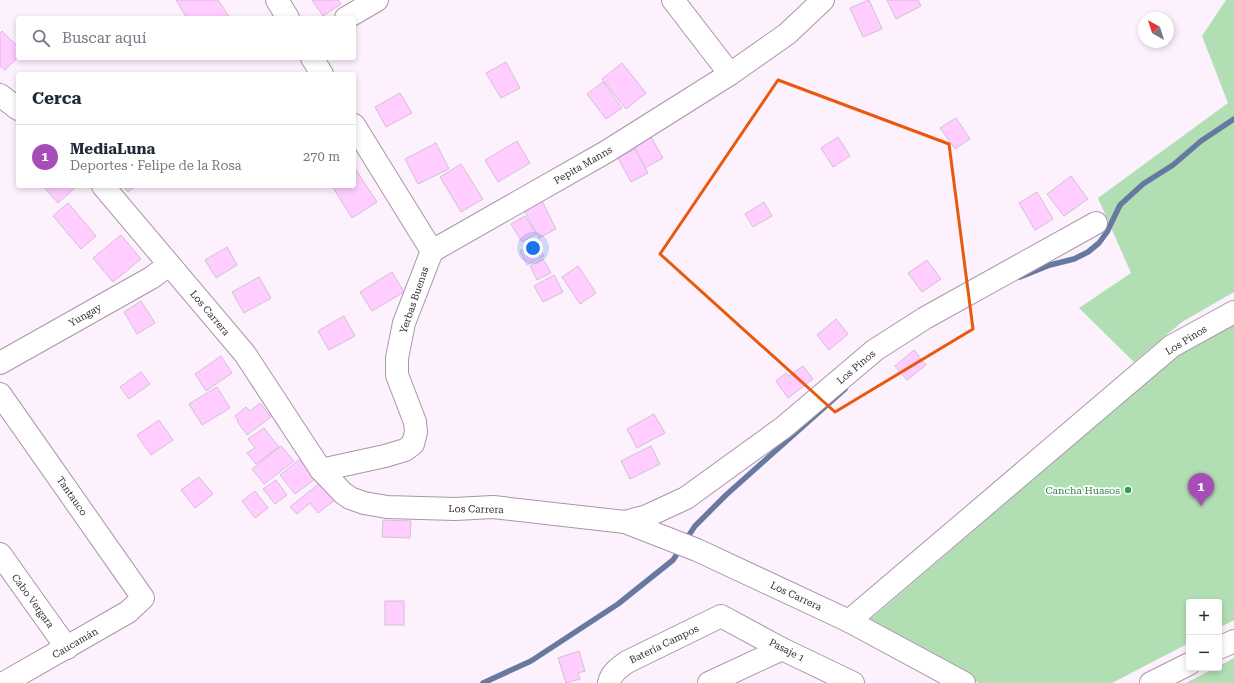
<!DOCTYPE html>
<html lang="es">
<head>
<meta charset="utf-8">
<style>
  :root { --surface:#fff; --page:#f2f2f3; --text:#1f2937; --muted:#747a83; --line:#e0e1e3; --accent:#a74db8 }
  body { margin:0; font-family:"Roboto Serif",serif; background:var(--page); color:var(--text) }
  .controls { position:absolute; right:12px; bottom:12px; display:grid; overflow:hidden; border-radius:4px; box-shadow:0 2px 6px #0003 }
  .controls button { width:36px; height:36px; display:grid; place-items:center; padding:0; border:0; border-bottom:1px solid var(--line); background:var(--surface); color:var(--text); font:20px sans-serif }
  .compass { position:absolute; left:1138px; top:12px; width:36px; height:36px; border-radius:50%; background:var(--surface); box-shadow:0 2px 6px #0003; rotate:321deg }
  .you { position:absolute; left:533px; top:248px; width:14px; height:14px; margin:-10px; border:3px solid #fff; border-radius:50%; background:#1a73e8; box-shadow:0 0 0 6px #1a73e833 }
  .badge { display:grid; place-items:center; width:26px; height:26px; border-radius:50%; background:var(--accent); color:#fff; font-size:13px; font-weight:700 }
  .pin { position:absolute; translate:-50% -33px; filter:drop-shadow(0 1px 2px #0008) }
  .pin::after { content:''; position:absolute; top:21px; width:14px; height:12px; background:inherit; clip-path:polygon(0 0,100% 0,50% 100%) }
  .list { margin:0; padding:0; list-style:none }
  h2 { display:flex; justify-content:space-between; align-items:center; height:52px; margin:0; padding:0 16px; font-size:17px }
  h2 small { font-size:13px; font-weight:400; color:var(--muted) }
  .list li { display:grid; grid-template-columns:26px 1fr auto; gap:12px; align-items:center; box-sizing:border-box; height:64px; padding:0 16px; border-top:1px solid var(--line) }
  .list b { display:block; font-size:15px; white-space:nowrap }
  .list p { margin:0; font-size:13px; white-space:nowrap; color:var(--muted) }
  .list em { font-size:13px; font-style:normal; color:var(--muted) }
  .icon { flex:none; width:22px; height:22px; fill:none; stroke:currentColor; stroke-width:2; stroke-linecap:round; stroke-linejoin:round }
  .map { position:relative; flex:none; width:1234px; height:683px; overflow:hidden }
  .search { position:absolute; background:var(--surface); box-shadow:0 2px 6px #0003; left:16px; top:16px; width:340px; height:44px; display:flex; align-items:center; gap:10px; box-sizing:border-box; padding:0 14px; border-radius:4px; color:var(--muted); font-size:15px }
  .panel { position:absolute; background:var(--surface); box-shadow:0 2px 6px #0003; left:16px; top:72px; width:340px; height:116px; border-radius:4px }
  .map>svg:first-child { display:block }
  .green { fill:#b1dfb3 }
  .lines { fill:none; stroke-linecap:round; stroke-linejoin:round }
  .stream { stroke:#6879a1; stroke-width:5.5 }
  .building { fill:#ffcdff; stroke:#d3c0d3 }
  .minor-casing { stroke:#a996a9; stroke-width:24 }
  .minor { stroke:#fff; stroke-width:22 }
  .marked { fill:none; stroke:#e8590c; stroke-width:3; stroke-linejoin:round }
  .leisure-dot { fill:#2e9e5b; stroke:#fff; stroke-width:1.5 }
  .labels { text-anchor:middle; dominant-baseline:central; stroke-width:3.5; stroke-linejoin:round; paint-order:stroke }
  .street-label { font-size:10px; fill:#362e36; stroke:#fff }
  .leisure-label { font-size:10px; fill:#27864d; stroke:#fff; text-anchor:end }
</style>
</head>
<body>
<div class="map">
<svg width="1234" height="683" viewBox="0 0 1234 683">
  <rect width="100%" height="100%" fill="#fdf1fd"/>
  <g class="green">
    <path d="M1226,0H1234V292L1182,322L1134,362L1079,308L1131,273L1098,198L1228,103L1202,36Z"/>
    <path d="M1234,321V620L1219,628V602H1189V643L1112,683H979L866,623L1176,357L1204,338Z"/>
    <path d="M1234,658V683H1186L1215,668H1219V666Z"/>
  </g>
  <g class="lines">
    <g class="stream">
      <path d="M1020,277L1050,265L1074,259L1088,252L1099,243L1107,232L1120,205L1143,184L1173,165L1201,141L1234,119"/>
      <path d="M685,541L695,526L726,495L845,389"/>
      <path d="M483,683L531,661L618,604L673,560L681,548"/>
    </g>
  </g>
  <g class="building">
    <path d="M176,0H218L230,18H187Z"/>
    <path d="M312,0H338L341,4L323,16Z"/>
    <path d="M869,0L882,29L863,37L850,8Z"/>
    <path d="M887,0H918L921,6L896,19Z"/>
    <path d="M2,31L18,47V57L5,70L0,66V33Z"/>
    <path d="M506,62L520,88L501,98L486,73Z"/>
    <path d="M622,63L646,93L626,109L602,79Z"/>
    <path d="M603,82L622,108L606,119L587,94Z"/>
    <path d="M400,93L412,113L386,127L375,107Z"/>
    <path d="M956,118L970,139L955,149L940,128Z"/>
    <path d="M650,135L663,158L645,168L633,145Z"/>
    <path d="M838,137L850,156L833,167L821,148Z"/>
    <path d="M517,141L530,163L498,182L485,160Z"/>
    <path d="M436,143L449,169L418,184L405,159Z"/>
    <path d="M635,149L648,173L631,182L618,158Z"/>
    <path d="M461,164L483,199L461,212L440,177Z"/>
    <path d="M354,167L377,202L352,218L332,186H354Z"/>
    <path d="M1071,176L1088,199L1064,216L1047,194Z"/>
    <path d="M43,186H77L58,203Z"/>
    <path d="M123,186H136L128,192Z"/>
    <path d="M1037,192L1053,219L1035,230L1019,203Z"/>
    <path d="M541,199L556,229L539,238L523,208Z"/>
    <path d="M764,202L772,216L753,227L745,214Z"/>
    <path d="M68,203L96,236L81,249L53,216Z"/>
    <path d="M525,216L536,234L522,242L511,224Z"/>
    <path d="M121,235L141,259L113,282L93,258Z"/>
    <path d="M536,242L544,256L527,265L520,251Z"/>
    <path d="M227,247L237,265L216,278L205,260Z"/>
    <path d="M543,259L551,273L537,280L530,266Z"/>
    <path d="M927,260L941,279L922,292L908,273Z"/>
    <path d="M578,266L596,293L580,304L562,277Z"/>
    <path d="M392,272L404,292L372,311L360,292Z"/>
    <path d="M554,275L563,292L543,302L534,286Z"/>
    <path d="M259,277L271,298L244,313L232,292Z"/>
    <path d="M141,301L155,323L137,334L124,312Z"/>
    <path d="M344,316L355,336L329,350L318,331Z"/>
    <path d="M836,319L848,334L829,350L817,335Z"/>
    <path d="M914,350L926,365L907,380L895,366Z"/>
    <path d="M221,356L232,373L206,391L195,374Z"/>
    <path d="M803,366L813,379L788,398L776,381L786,373L789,376Z"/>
    <path d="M141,372L150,384L129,399L120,387Z"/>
    <path d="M217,387L230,408L202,425L189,404Z"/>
    <path d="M260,403L271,417L247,435L237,421L238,420L235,416L246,407L250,411Z"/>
    <path d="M654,414L665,433L637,448L627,429Z"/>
    <path d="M159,420L173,440L151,455L137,435Z"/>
    <path d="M264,428L279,447L256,464L247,453L255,448L248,439Z"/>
    <path d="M281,446L294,461L264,484L252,469Z"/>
    <path d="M651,446L660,464L630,479L621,461Z"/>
    <path d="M300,459L315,479L295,494L280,475Z"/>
    <path d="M199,477L213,494L195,508L181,490Z"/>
    <path d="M276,480L287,495L275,504L263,489Z"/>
    <path d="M321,482L335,500L318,513L310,503L297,514L290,507Z"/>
    <path d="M255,491L268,508L255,518L242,501Z"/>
    <path d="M383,520L411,521L410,538L382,537Z"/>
    <rect x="385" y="601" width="19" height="24"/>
    <path d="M579,651L585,671L578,673L580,679L566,683L558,658Z"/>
  </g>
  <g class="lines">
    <defs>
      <g id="minor">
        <path d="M277,0L288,18"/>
        <path d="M673,0L730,74"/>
        <path d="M346,18L377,0"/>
        <path d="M312,58L322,74"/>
        <path d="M0,95L18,109"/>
        <path d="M354,125L432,251"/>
        <path d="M103,186L245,354L321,470L343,493L350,498L364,503L387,507L455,509L493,507L625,522L697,550L849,621L964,683"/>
        <path d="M432,251L606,152L730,74L787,34L823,0"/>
        <path d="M0,363L151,278L169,265"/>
        <path d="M0,394L143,598L128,612L4,683"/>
        <path d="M321,470L385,456L405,450L413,444L416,432L415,422L397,375V358L404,323L432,251"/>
        <path d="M625,522L647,516L686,498L784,427L875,350L925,318L1096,223"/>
        <path d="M0,554L67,648"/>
        <path d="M849,621L1172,346L1234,312"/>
        <path d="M1219,648L1234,641"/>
        <path d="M609,683C611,673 619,668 627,662L721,616L782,649L853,683"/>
        <path d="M709,683L782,649"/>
        <path d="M1151,683L1189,664"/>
      </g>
    </defs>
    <use href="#minor" class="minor-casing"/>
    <use href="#minor" class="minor"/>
  </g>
  <path class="marked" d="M778,80L949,144L973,329L835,412L660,254Z"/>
  <circle class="leisure-dot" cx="1128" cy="490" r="4"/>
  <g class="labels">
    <g class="street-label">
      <text transform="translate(583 165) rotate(-30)">Pepita Manns</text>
      <text transform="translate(414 300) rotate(-71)">Yerbas Buenas</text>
      <text transform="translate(210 313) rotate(50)">Los Carrera</text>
      <text transform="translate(85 315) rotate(-30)">Yungay</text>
      <text transform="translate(1186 340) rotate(-32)">Los Pinos</text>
      <text transform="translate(856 367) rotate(-40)">Los Pinos</text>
      <text transform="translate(72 496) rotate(55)">Tantauco</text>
      <text transform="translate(476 509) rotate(1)">Los Carrera</text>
      <text transform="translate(796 596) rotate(25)">Los Carrera</text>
      <text transform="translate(33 601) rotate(54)">Cabo Vergara</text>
      <text transform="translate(75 643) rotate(-30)">Caucamán</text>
      <text transform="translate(664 644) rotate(-26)">Batería Campos</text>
      <text transform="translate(787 650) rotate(27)">Pasaje 1</text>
    </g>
    <g class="leisure-label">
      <text x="1120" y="490">Cancha Huasos</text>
    </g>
  </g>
</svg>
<div class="controls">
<button>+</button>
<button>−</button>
</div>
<svg class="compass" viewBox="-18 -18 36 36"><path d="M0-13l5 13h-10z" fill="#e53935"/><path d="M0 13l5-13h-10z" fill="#747a83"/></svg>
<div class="you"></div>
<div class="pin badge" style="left:1201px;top:506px">1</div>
<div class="search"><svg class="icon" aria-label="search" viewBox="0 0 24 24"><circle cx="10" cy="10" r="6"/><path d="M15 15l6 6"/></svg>Buscar aquí</div>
<section class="panel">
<h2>Cerca<small></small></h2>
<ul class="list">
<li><span class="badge">1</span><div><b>MediaLuna</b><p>Deportes · Felipe de la Rosa</p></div><em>270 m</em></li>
</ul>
</section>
</div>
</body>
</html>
